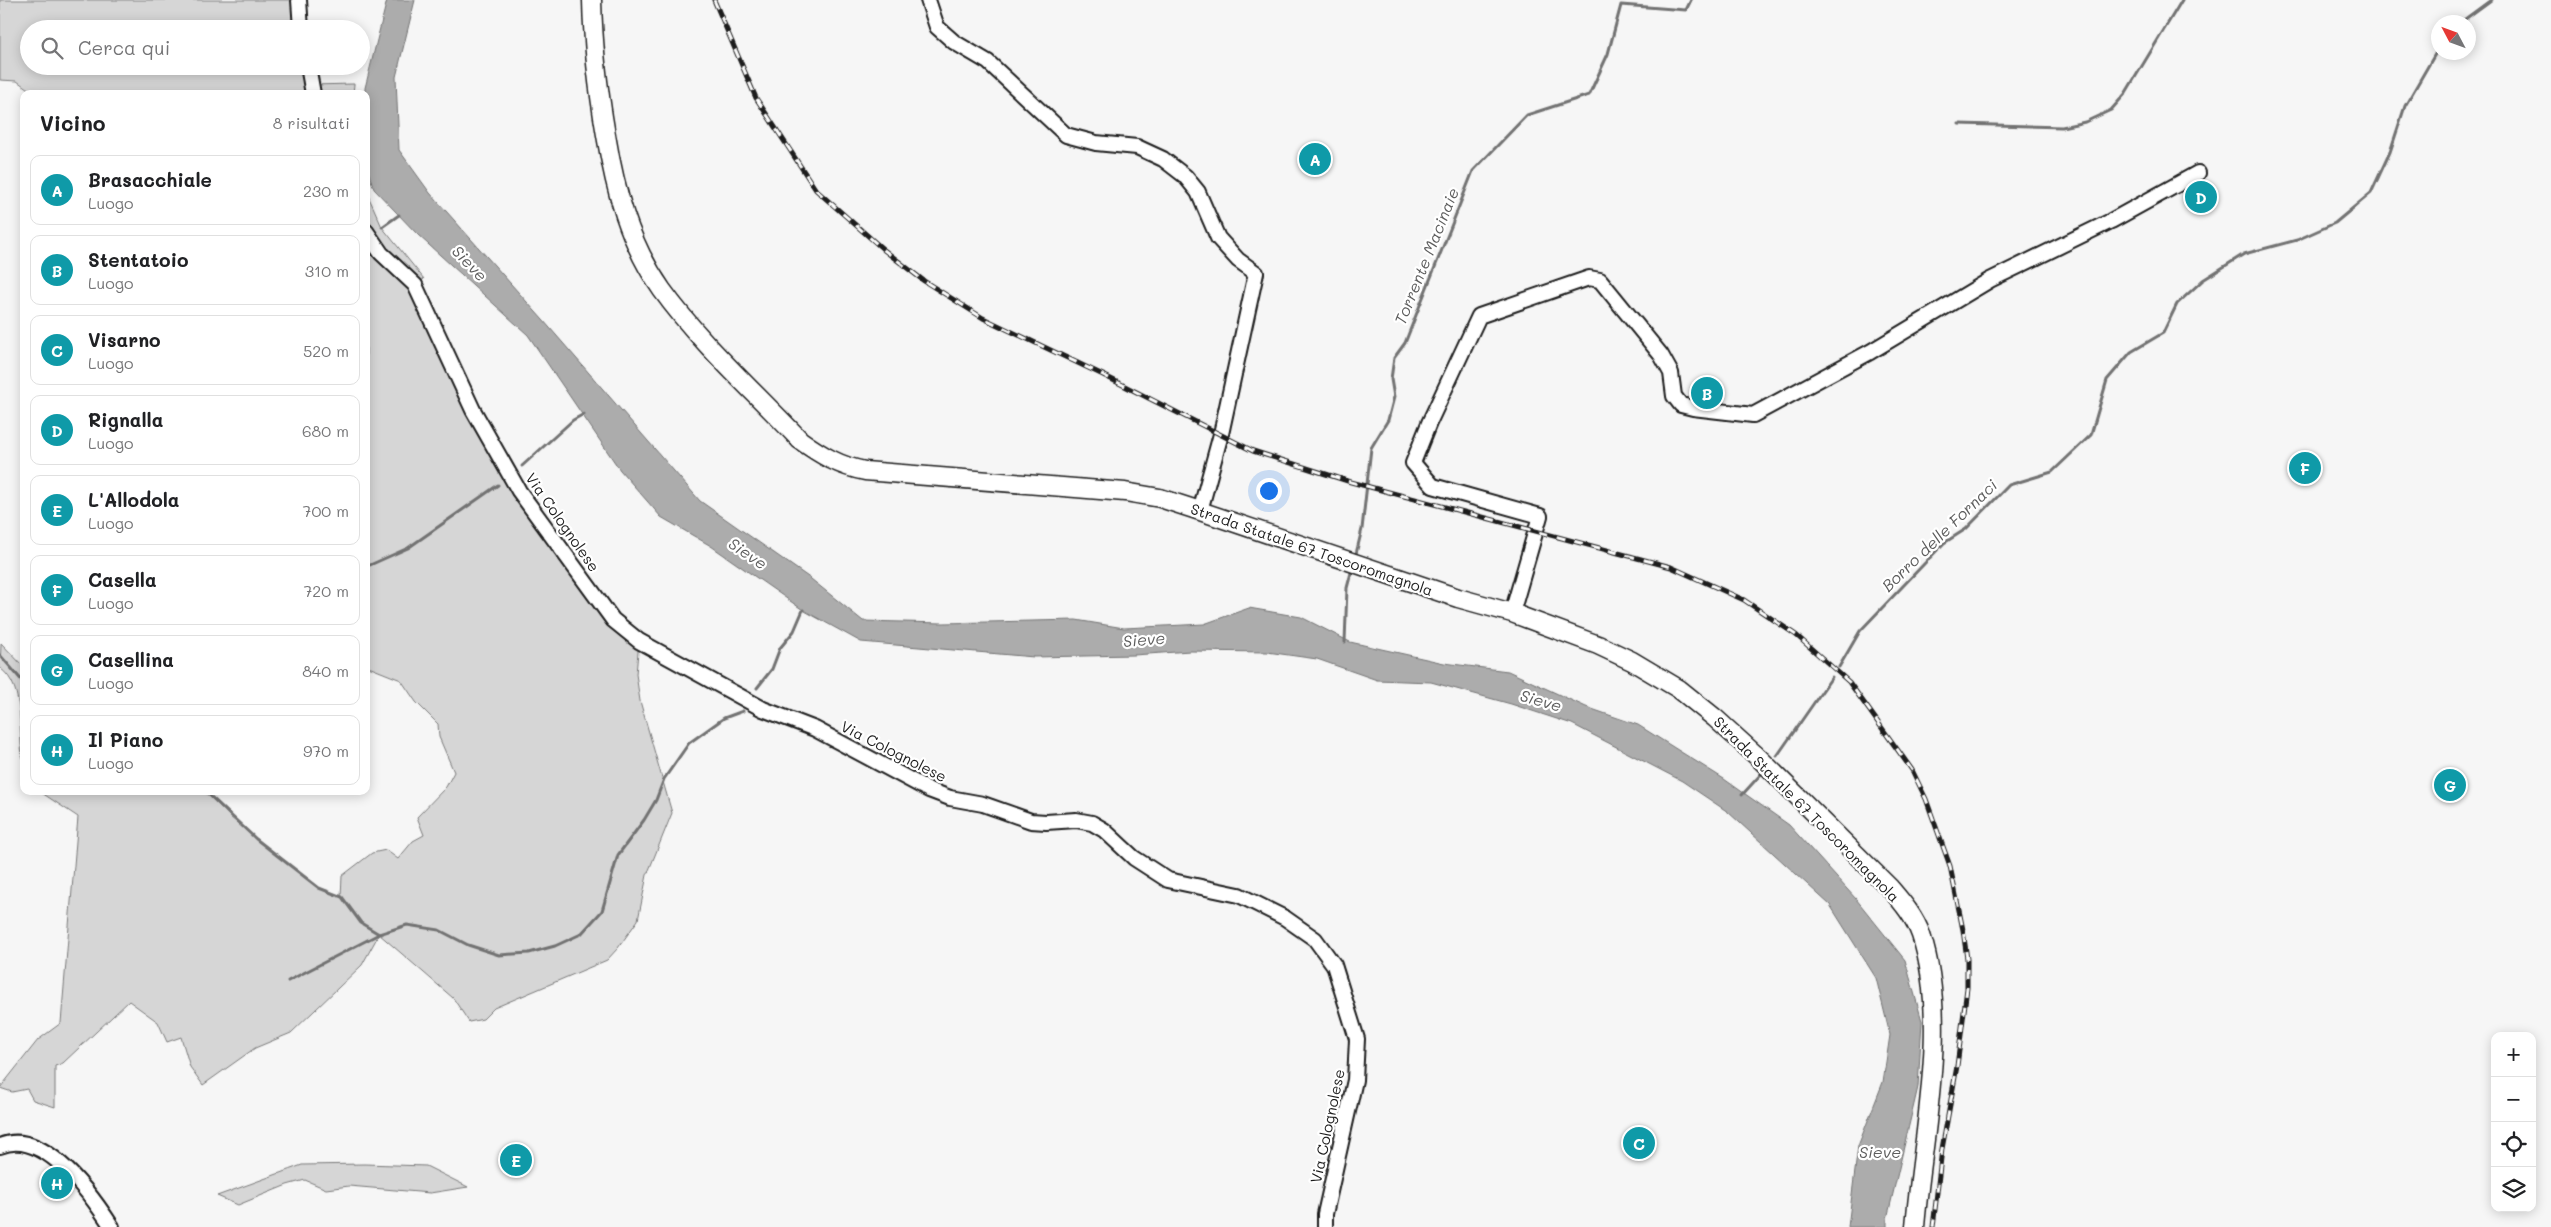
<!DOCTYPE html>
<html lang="it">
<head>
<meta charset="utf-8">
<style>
  :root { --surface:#fff; --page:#f6f6f6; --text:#202124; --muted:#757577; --line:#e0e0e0; --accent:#1c1c1c }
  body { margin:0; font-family:Mali,sans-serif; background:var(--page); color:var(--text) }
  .controls { position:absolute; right:15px; bottom:15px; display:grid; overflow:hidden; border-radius:10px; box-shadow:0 2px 12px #0003 }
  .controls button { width:45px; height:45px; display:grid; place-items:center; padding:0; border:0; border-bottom:1px solid var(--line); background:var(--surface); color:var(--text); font:25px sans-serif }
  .compass { position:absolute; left:2431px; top:15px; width:45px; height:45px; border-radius:50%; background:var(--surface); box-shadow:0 2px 12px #0003; rotate:311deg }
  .you { position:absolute; left:1268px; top:490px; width:18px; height:18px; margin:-12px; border:4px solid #fff; border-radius:50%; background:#1a73e8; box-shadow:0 0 0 8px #1a73e833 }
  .badge { display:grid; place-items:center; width:32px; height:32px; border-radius:50%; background:var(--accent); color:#fff; font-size:16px; font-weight:700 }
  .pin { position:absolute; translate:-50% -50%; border:2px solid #fff; box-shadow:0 1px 5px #0006 }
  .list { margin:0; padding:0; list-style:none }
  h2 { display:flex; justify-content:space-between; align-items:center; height:65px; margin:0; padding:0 20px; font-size:21px }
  h2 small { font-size:16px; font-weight:400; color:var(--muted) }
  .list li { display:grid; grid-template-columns:32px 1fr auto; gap:15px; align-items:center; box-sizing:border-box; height:70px; margin:0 10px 10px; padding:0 10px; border:1px solid var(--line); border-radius:10px }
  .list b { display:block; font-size:19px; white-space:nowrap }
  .list p { margin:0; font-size:16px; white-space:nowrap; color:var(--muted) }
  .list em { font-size:16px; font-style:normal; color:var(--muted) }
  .icon { flex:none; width:28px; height:28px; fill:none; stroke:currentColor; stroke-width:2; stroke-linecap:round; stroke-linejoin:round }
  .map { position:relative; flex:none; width:2551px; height:1227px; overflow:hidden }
  .search { position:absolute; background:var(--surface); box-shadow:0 2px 12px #0003; left:20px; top:20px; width:350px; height:55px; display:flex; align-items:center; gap:12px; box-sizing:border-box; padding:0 18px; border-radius:28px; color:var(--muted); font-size:19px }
  .panel { position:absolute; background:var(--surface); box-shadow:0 2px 12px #0003; left:20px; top:90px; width:350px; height:705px; border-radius:10px }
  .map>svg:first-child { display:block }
  .green { fill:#d6d6d6; stroke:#797979 }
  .water { fill:#acacac; stroke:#727272 }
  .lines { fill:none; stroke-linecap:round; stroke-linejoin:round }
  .stream { stroke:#727272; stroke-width:3 }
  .minor-casing { stroke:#1c1c1c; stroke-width:18 }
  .major-casing { stroke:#1c1c1c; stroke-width:21 }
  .minor { stroke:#fff; stroke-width:14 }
  .major { stroke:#fff; stroke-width:18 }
  .rail-casing { stroke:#1c1c1c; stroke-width:5 }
  .rail { stroke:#fff; stroke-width:3; stroke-dasharray:9; stroke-linecap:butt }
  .labels { text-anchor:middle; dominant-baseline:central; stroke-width:4.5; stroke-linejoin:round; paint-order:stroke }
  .street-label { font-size:15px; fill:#1c1c1c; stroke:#fff }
  .water-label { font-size:16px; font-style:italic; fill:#5d5d5d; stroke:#fff }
</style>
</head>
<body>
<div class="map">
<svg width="2551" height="1227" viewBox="0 0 2551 1227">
  <rect width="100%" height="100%" fill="#f6f6f6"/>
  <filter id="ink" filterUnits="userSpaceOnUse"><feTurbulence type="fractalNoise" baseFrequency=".02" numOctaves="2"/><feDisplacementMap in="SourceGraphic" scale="10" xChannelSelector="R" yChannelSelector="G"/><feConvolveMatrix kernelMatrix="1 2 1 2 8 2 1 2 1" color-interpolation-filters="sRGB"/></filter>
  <g filter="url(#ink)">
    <g class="green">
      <path d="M0,0H299L301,29H29V66H308L311,85L354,84L353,94H35L17,81L0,80Z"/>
      <path d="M366,191L382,227L424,279L416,285L519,491L639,641L636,674L640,701L672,813L647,875L638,920L618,948L607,960L494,1008L483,1019L469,1022L453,998L379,934L362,965L291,1033L255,1048L203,1085L190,1067L181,1037L167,1042L158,1022L129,1001L63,1063L55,1066V1107L33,1100L27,1089L12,1092L0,1088L38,1040L61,1023L78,817L39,791H205L230,817L273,853L319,888L341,897L342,876L372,853L386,850L398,859L413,841L424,835L417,817L446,787L454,772L439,737L438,724L416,702L401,680L366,666Z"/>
      <path d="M1,643L24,667V767C16,735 28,689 0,668Z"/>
      <path d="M364,1164L426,1166L468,1187L430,1193L349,1186L326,1189L305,1180L287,1185L238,1205L217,1196L302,1165Z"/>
    </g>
    <path class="water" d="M387,0H415L396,77L399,150L430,193L543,320L700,501L811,579L863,621L943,623L1076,620L1124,628L1204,624L1249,608L1301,617L1350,642L1444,663L1508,671L1586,707L1638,725L1724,779L1789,825L1856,899L1905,960L1922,1021L1918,1087L1887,1219V1227H1848L1858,1146L1883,1082L1890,1035L1876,978L1830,905L1728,812L1682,781L1572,724L1511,704L1431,682L1377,680L1317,659L1267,652L1190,651L1134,655L1034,657L861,642L803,610L711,546L661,517L620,470L528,335L418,235L374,189L366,165L365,88Z"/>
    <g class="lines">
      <g class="stream">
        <path d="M2461,22L2491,0"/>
        <path d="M1959,124L2062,127L2085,122L2111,110L2125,94L2182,0"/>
        <path d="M382,227L399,215"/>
        <path d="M522,466L573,420L584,414"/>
        <path d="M1355,558L1362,529L1371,448L1388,420L1394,397L1391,379L1394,358L1405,343L1473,171L1527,115L1589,95L1608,54L1621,5L1686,10L1691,0"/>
        <path d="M370,565L408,548L498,485"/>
        <path d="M1345,642L1347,588L1352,569"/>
        <path d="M0,655L24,683"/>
        <path d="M1839,667L1860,631L1944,543L1966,529L2009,485L2052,472L2091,435L2107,380L2131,352L2163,333L2177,304L2203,280L2244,254L2297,240L2335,223L2371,193L2390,152L2405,106L2438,49"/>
        <path d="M757,688L772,669L780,648L794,631L803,610"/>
        <path d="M1777,756L1832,677"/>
        <path d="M205,791L256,839L319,888L342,897L361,923L379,934L407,925L439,930L468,945L499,955L529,953L555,946L581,934L602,911L618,855L644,820L656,800L664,779L689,743L724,718L743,711"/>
        <path d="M1742,795L1762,773"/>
        <path d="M288,981L379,934"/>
      </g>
      <defs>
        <g id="minor">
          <path d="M299,0L301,29"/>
          <path d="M928,0L937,27L954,42L988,62L1066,135L1096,143L1137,147L1163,159L1185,176L1198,192L1218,238L1238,260L1256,273L1221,434L1200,511"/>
          <path d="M308,66L313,94"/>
          <path d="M366,231L381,253L415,285L473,410L519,491L613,620L639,641L763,709L815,729L929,790L950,798L983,804L1031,821L1046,822L1076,820L1092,823L1104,830L1134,858L1168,880L1239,895L1285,918L1315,939L1334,965L1357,1039L1355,1080L1325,1214V1227"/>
          <path d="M1512,613L1540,516L1433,486L1413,463L1429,423L1479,316L1589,278L1600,280L1661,355L1671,373L1674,396L1681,405L1693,408L1753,415L1870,352L1990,280L2111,221L2198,173"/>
          <path d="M0,1146C44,1127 92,1196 112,1227"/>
        </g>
        <path id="major" d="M592,0C593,47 598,89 606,135C615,190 629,243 662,290C700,343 755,392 800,440C821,455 839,466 865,471L1125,492L1160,498L1200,511L1458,598L1512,613L1598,645L1632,661L1679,689L1715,718L1759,758L1890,888C1902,902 1915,917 1921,935C1950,1022 1922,1137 1915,1227"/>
      </defs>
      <use href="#minor" class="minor-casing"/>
      <use href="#major" class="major-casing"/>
      <use href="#minor" class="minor"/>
      <use href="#major" class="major"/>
      <defs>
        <path id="rail" d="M714,0L756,98L816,190L884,250L924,281L983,318L1103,375L1253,451L1351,482L1671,567L1744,600L1796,635L1849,682L1912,770L1926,799L1950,866L1963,930L1967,959V988L1957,1066L1942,1149L1933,1227"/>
      </defs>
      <use href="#rail" class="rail-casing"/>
      <use href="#rail" class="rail"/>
    </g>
  </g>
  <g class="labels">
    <g class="street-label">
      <text transform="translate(563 522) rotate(55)">Via Colognolese</text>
      <text transform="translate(1312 549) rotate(19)">Strada Statale 67 Toscoromagnola</text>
      <text transform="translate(894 751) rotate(27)">Via Colognolese</text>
      <text transform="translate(1807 809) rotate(45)">Strada Statale 67 Toscoromagnola</text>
      <text transform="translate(1327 1126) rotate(-78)">Via Colognolese</text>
    </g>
    <g class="water-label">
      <text transform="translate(1426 256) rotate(-68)">Torrente Macinaie</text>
      <text transform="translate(470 263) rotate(46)">Sieve</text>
      <text transform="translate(1939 535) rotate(-44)">Borro delle Fornaci</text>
      <text transform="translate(748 553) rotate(34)">Sieve</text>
      <text transform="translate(1144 639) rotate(-5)">Sieve</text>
      <text transform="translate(1541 700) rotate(16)">Sieve</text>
      <text x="1880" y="1151">Sieve</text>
    </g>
  </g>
</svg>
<div class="controls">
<button>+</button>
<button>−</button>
<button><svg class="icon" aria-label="locate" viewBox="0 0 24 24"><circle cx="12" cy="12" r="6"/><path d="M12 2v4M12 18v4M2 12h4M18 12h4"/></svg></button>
<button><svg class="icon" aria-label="layers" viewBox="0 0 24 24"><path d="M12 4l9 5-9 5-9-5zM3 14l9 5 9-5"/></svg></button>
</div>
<svg class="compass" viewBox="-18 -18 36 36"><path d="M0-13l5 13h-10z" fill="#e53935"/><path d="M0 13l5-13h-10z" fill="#757577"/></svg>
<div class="you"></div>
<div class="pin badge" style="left:1315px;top:159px;background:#0f9aa8">A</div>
<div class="pin badge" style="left:1707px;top:393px;background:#0f9aa8">B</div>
<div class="pin badge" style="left:1639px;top:1143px;background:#0f9aa8">C</div>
<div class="pin badge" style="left:2201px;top:197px;background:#0f9aa8">D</div>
<div class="pin badge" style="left:516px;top:1160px;background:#0f9aa8">E</div>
<div class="pin badge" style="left:2305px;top:468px;background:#0f9aa8">F</div>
<div class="pin badge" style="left:2450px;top:785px;background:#0f9aa8">G</div>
<div class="pin badge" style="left:57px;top:1183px;background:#0f9aa8">H</div>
<div class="search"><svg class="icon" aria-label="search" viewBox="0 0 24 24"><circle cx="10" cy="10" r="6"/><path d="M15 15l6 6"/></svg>Cerca qui</div>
<section class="panel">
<h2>Vicino<small>8 risultati</small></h2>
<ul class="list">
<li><span class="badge" style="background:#0f9aa8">A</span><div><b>Brasacchiale</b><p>Luogo</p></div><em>230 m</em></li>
<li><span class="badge" style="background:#0f9aa8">B</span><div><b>Stentatoio</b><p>Luogo</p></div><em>310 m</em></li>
<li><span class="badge" style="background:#0f9aa8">C</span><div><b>Visarno</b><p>Luogo</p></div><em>520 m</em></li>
<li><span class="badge" style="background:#0f9aa8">D</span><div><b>Rignalla</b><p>Luogo</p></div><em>680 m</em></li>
<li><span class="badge" style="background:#0f9aa8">E</span><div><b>L'Allodola</b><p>Luogo</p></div><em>700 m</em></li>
<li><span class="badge" style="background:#0f9aa8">F</span><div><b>Casella</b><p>Luogo</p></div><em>720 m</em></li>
<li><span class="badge" style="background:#0f9aa8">G</span><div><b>Casellina</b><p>Luogo</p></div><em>840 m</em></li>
<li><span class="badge" style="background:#0f9aa8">H</span><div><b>Il Piano</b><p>Luogo</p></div><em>970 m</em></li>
</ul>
</section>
</div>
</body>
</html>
